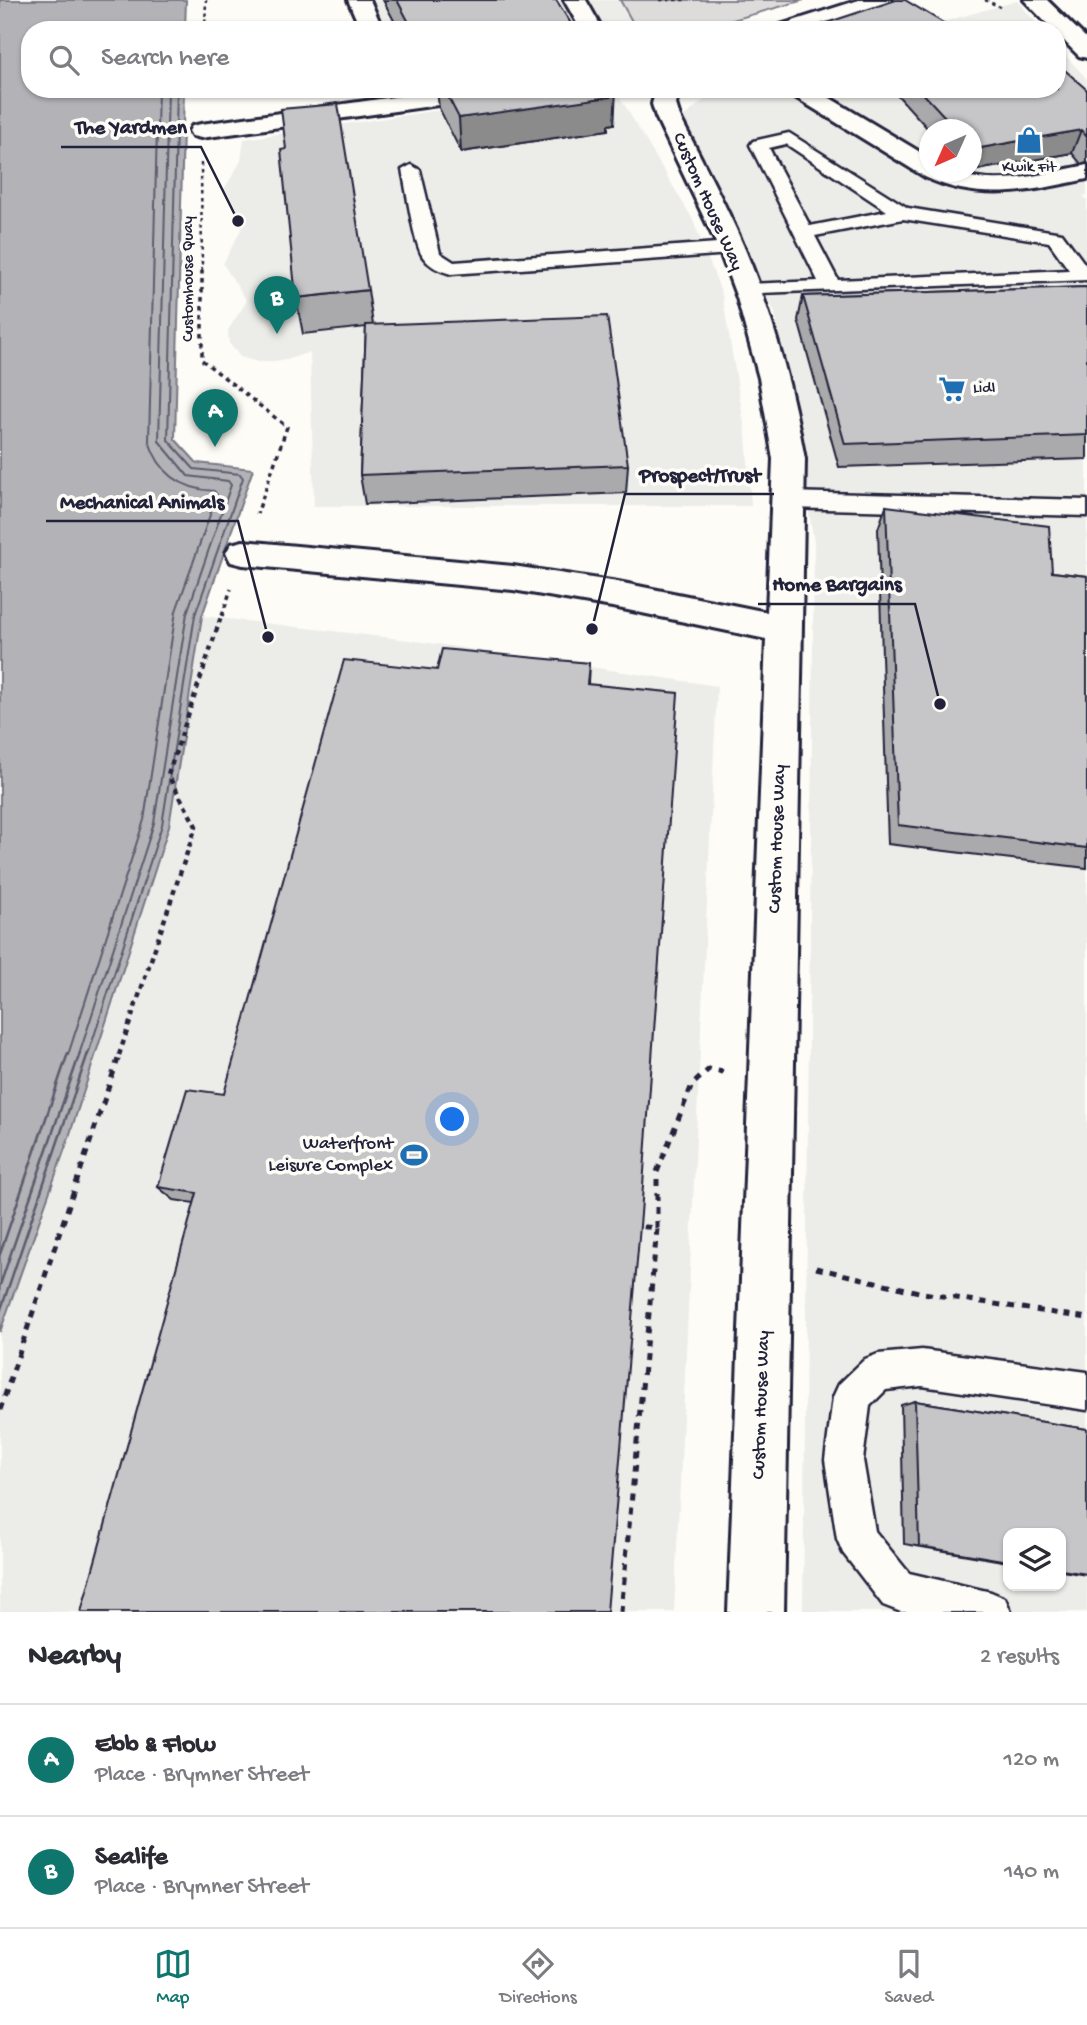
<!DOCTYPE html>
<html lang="en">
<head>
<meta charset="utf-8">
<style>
  :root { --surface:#fff; --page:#f7f7f7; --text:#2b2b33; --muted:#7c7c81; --line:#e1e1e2; --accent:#0f766e }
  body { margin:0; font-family:"Gochi Hand",sans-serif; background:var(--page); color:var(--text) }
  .controls { position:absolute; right:21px; bottom:21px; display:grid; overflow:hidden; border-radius:14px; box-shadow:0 2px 5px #0004 }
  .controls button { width:63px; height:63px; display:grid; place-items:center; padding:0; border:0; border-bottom:2px solid var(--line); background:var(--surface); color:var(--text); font:35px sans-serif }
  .compass { position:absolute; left:919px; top:119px; width:63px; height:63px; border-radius:50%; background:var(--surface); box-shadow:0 2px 5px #0004; rotate:225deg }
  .you { position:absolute; left:453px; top:1120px; width:24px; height:24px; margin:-18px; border:5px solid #fff; border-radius:50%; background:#1a73e8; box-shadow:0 0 0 10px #1a73e833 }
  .badge { display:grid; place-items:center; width:46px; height:46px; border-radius:50%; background:var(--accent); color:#fff; font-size:23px; font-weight:700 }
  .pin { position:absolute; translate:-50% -58px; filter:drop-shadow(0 2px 4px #0008) }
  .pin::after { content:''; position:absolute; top:37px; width:24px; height:21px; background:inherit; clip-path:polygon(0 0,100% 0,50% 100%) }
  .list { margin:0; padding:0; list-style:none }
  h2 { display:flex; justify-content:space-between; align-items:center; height:91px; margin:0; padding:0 28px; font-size:30px }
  h2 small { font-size:23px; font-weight:400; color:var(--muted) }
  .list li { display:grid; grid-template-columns:46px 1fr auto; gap:21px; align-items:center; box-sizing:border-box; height:112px; padding:0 28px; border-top:2px solid var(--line) }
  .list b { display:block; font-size:26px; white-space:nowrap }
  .list p { margin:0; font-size:23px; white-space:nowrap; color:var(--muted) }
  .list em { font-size:23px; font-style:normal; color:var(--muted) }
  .icon { flex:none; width:38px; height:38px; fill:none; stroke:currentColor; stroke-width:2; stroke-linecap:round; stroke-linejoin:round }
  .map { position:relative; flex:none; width:1087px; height:1612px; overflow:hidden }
  .search { position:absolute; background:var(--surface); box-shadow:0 2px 5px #0004; left:21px; right:21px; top:21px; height:77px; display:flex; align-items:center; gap:18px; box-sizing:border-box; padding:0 24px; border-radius:28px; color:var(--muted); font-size:26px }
  .sheet { height:315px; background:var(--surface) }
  nav { display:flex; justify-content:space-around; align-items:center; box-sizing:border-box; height:98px; border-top:2px solid var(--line); background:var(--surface); font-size:19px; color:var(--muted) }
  nav a { display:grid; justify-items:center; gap:4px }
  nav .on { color:var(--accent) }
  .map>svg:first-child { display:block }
  .built { fill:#ecece9; fill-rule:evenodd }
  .green { fill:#dddcdb; stroke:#807f8b; stroke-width:2 }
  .water { fill:#b2b2b7; stroke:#787885; stroke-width:2 }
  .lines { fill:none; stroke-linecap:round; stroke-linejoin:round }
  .shore-far1 { stroke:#5c5c6d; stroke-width:2 }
  .shore { stroke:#5c5c6d; stroke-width:2.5 }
  .lane-casing { stroke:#22223b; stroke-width:5 }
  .street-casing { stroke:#22223b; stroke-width:6 }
  .highway-casing { stroke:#22223b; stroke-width:6 }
  .path-far3 { stroke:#22223b; stroke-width:2.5; stroke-dasharray:3.5 3.5; stroke-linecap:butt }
  .path-far2 { stroke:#22223b; stroke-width:3.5; stroke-dasharray:4.5 4.5; stroke-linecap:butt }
  .path-far1 { stroke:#22223b; stroke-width:4.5; stroke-dasharray:5 5; stroke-linecap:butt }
  .path { stroke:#22223b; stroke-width:5; stroke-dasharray:7 7; stroke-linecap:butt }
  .lane { fill:#fdfcf7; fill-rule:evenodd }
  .street { fill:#fdfcf7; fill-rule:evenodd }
  .highway { fill:#fdfcf7; fill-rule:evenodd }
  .wall { fill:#aaaaac; stroke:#22223b; stroke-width:2 }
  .shaded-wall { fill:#8b8b8c; stroke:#22223b; stroke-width:2 }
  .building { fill:#c6c6c8; stroke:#22223b; stroke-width:2 }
  .labels { text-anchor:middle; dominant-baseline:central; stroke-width:7; stroke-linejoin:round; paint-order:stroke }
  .far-poi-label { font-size:16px; fill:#22223b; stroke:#fdfcf7 }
  .far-street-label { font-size:16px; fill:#22223b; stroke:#fdfcf7 }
  .street-label { font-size:19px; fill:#22223b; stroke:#fdfcf7 }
  .poi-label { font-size:19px; fill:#22223b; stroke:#fdfcf7; text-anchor:end }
  .leader { fill:none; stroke:#22223b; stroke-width:2.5 }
  .callout-dot { fill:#22223b; stroke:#fdfcf7; stroke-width:2.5 }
  .callout-label { font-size:21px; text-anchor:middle; font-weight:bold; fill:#22223b; stroke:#fdfcf7; stroke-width:7; stroke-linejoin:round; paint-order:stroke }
</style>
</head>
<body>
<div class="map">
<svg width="1087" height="1612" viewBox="0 0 1087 1612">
  <rect width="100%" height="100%" fill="#fdfcf7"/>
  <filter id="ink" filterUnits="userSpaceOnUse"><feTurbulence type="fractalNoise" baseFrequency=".0143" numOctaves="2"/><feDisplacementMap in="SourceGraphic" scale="14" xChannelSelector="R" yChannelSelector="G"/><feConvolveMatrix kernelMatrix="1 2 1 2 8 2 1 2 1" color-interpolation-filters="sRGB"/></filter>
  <g filter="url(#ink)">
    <g class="built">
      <path d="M351,0H620L637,30H357Z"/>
      <path d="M1017,1L1043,30H924L921,28Z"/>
      <path d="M1057,46L1087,79V195L1083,196L1087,200V1612H803L814,542L775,313L677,123L706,98L726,89H1057ZM930,130H972V172H930ZM1008,1533H1061V1586H1008Z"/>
      <path d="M583,89H615L692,218L722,294L746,435L751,506H314L310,352L286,360L258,362L240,357L229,343L228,330L247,301L223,264L245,222L223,191L241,161L244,139Z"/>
      <path d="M202,616L409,640L717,686L674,1612H0V1332L69,1137L169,826Z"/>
    </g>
    <path class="green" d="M620,0H804L697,30H637Z"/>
    <path class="water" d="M0,0H186L185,30H30V89H184L175,439L197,463L253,469L202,616L169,826L69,1137L0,1332Z"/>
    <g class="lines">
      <g class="shore-far1">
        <path d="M68,1055L144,820L176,611L217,495L214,491C181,489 159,474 149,441L158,89"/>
        <path d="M79,1055L154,823L187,613L231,485L228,481L188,476L159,441L168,89"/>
        <path d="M88,1055L162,825L195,615L243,478L240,474L194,469L168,440L177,89"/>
      </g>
      <g class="shore">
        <path d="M0,1254L68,1053"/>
        <path d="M0,1285L80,1053"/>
        <path d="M0,1312L88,1053"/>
      </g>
      <defs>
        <g id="lane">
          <path d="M789,133L908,208L1062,233L1087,267V280L738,294L735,290L738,286L745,284L818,281L750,145L753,141ZM786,144L887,211L810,226L769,148ZM903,219L1049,242L1069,270L838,280L815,236Z"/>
          <path d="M411,165L420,170L440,253L454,262L731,242L741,248L731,254L451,274C440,271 430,267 423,257C413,242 407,190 402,170Z"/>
          <path d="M787,492L1087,500V516L787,508L779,506L775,500L779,494Z"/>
          <path d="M922,1350L1087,1372V1410L922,1386L886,1390L870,1406L863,1460L875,1531L909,1573L991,1592L1005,1598L1011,1612H901L883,1605L843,1553L837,1539L825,1460L833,1397L839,1384L865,1359L878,1354Z"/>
        </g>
        <g id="street">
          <path d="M348,0H370L383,30H361Z"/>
          <path d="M564,0H586L603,30H581Z"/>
          <path d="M859,0H892L889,5L811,30H777L780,25Z"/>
          <path d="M451,89H514L511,94L503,96L201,138L192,136L189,131L192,126L201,124Z"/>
          <path d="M656,89H680L676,104L680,117C702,160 725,203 744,247C773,315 792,387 805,459L784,1612H728L766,639L618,608L513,590L243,565L231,562L226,553L231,544L243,541L513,566L618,582L767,612L773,459L759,378L737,298L718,247L656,117L652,104Z"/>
          <path d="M787,89H815L930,158V172C952,172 968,178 989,179C1022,181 1055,171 1087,165V179C1030,191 980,203 925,177L790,94Z"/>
        </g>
        <path id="highway" d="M1024,0H1047L1087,39V58L1079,56L1057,34V30H1053Z"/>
      </defs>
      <use href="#lane" class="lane-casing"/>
      <use href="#street" class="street-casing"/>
      <use href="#highway" class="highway-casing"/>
      <g class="path-far3">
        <path d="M660,0H686"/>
        <path d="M985,0L1000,7"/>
        <path d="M205,30L206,0"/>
        <path d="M201,163L202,272"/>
      </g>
      <g class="path-far2">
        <path d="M202,270V360L287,427L257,514"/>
        <path d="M222,616L231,589"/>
      </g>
      <path class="path-far1" d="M119,1055L196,826L168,775L222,614"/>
      <g class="path">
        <path d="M657,1228V1172L692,1085L709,1069L723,1072"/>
        <path d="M816,1268L923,1293L1087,1318"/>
        <path d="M0,1410L120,1053"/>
        <path d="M621,1612L657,1228L637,1226"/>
      </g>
      <use href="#lane" class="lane"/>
      <use href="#street" class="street"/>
      <use href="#highway" class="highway"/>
    </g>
    <g class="wall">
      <path d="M383,0H556L575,30H399Z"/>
      <path d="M437,89H615L614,124L608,125V130L461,152L439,108Z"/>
      <path d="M892,89L1087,90V163L1081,164L1072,153L971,171V130H929Z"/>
      <path d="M1087,287V459L839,467L798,320L803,296Z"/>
      <path d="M368,290L373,325L628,465L626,493L365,504L360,475L366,327L303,334L296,298Z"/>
      <path d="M886,506L1052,572L1087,576V868L888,844L878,529Z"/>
      <path d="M589,663L588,684L194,1203L174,1200L158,1187L224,1094L437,670Z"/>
      <path d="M915,1401L1087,1429V1575L1061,1571V1533H1008V1562L904,1544L901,1405Z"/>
    </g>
    <g class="shaded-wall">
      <path d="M616,91L614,124L608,125V130L461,152L459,118Z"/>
      <path d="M1081,130L1072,153L971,171V161L975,149Z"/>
    </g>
    <g class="building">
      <path d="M397,0H556L575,30H413Z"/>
      <path d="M896,0H905L955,30H805Z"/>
      <path d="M1057,63L1087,90V137L1081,130L975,149L971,144V130H957L919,89H1057Z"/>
      <path d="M444,89H615L616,91L606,92L610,97L459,118Z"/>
      <path d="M338,104L368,290L296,298L281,150L286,149L281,109Z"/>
      <path d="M1087,287V435L845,444L803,296Z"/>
      <path d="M607,316L628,465L360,475L366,325Z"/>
      <path d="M886,506L1049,526L1052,572L1087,576V848L898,825Z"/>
      <path d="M442,649L589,663L587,684L678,693L641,1214L607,1612H81L197,1193L158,1187L187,1089L224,1094L344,660L437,670Z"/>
      <path d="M915,1401L1087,1429V1574L1061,1570V1533H1008V1561L919,1546Z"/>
    </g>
  </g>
  <defs>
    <symbol id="shop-bare" viewBox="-9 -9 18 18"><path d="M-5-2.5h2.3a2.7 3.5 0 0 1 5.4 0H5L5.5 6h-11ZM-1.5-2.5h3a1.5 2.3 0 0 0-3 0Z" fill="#1f6fb2" stroke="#fdfcf7" stroke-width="2.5" paint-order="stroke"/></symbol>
    <symbol id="supermarket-bare" viewBox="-9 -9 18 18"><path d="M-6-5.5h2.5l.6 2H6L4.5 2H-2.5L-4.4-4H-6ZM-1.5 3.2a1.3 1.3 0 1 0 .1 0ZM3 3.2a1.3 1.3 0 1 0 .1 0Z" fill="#1f6fb2" stroke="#fdfcf7" stroke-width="2.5" paint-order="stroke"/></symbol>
    <symbol id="stadium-bare" viewBox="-9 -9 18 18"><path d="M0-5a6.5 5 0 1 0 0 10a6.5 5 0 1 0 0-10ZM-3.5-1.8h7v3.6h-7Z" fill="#1f6fb2" stroke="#fdfcf7" stroke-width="2.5" paint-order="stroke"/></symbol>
  </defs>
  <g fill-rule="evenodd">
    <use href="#shop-bare" x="1010" y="121" width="38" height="38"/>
    <use href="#supermarket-bare" x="933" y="370" width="38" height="38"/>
    <use href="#stadium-bare" x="395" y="1136" width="38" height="38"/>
  </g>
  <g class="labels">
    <g class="far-poi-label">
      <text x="1029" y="168">Kwik Fit</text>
      <text x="973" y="389" text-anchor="start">Lidl</text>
    </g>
    <g class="far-street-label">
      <text transform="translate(189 279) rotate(-90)">Customhouse Quay</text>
    </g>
    <g class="street-label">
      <text transform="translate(707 202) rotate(66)">Custom House Way</text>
      <text transform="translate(778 839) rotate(-88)">Custom House Way</text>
      <text transform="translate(762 1405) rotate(-88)">Custom House Way</text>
    </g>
    <g class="poi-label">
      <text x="393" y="1144">Waterfront<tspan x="393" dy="22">Leisure Complex</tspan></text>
    </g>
  </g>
  <path class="leader" d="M238 221L201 147H61M592 629L625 494H774M268 637L238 521H46M940 704L915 604H758"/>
  <g class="callout-dot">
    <circle cx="238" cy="221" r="7"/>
    <circle cx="592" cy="629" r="7"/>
    <circle cx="268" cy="637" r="7"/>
    <circle cx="940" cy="704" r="7"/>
  </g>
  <g class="callout-label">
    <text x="131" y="133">The Yardmen</text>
    <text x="700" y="481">Prospect/Trust</text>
    <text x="142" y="508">Mechanical Animals</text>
    <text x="837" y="590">Home Bargains</text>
  </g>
</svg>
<div class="controls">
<button><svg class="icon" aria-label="layers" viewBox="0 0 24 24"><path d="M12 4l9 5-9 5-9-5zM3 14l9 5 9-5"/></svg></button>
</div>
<svg class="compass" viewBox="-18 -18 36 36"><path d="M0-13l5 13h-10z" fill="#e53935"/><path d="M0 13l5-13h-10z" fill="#7c7c81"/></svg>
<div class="you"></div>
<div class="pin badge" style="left:215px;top:447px">A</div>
<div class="pin badge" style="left:277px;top:334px">B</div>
<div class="search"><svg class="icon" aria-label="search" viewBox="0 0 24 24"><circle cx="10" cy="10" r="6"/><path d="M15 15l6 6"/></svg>Search here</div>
</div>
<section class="sheet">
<h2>Nearby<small>2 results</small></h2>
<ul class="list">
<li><span class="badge">A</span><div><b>Ebb &amp; Flow</b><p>Place · Brymner Street</p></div><em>120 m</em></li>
<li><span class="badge">B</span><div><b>Sealife</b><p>Place · Brymner Street</p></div><em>140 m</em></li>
</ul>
</section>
<nav>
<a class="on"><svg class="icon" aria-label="map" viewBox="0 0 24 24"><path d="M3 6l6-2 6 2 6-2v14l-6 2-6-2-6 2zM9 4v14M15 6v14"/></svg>Map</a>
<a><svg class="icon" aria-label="directions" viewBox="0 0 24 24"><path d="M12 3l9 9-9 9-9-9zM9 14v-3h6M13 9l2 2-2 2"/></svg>Directions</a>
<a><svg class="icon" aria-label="saved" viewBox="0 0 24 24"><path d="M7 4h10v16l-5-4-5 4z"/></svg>Saved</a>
</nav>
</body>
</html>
